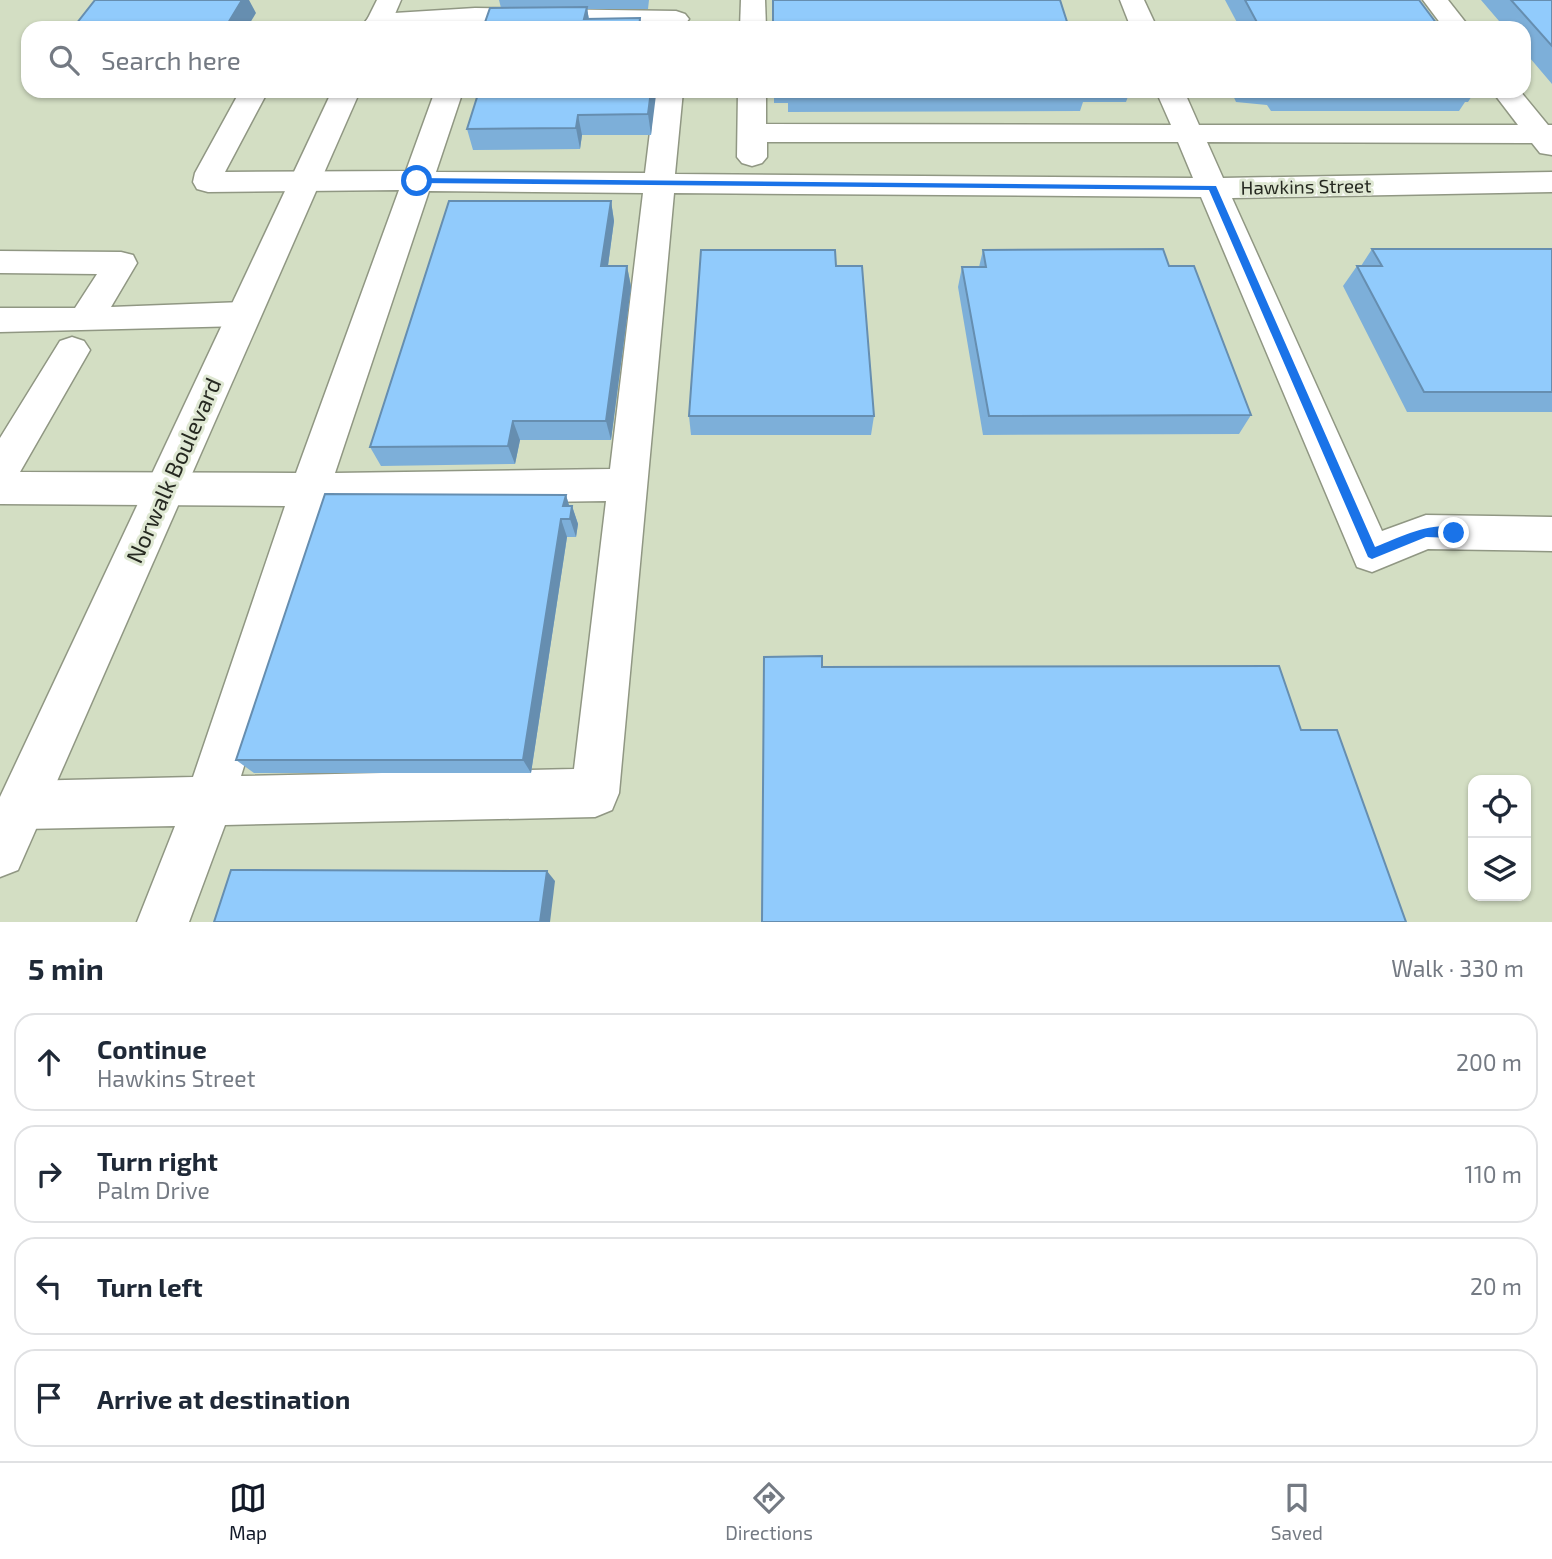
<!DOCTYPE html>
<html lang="en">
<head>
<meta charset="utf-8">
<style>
  :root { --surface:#fff; --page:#f6f6f7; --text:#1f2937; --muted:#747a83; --line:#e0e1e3; --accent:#111827 }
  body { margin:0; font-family:"Exo 2",sans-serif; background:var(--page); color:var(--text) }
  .controls { position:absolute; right:21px; bottom:21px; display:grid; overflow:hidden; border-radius:14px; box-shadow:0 2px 5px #0004 }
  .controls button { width:63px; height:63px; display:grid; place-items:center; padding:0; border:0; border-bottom:2px solid var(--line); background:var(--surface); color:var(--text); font:35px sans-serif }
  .stop { position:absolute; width:21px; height:21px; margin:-16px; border:5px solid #1a73e8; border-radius:50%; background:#fff }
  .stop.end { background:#1a73e8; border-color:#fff; box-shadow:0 2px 7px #0008 }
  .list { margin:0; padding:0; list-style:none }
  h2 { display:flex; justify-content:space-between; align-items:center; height:91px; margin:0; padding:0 28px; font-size:30px }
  h2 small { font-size:23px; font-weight:400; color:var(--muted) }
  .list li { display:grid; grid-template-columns:46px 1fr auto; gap:21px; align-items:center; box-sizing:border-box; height:98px; margin:0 14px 14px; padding:0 14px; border:2px solid var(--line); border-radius:21px }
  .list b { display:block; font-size:26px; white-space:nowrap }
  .list p { margin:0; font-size:23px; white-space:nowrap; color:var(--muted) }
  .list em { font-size:23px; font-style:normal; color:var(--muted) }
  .icon { flex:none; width:38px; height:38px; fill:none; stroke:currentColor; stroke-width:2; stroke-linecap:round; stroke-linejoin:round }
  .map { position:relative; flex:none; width:1552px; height:922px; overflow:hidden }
  .search { position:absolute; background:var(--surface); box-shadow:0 2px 5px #0004; left:21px; right:21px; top:21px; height:77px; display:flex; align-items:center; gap:18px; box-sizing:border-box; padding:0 24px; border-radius:21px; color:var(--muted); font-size:26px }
  .sheet { height:539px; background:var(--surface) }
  nav { display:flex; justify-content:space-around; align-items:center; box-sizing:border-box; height:98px; border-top:2px solid var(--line); background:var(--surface); font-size:19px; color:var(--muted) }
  nav a { display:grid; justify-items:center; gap:4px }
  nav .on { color:var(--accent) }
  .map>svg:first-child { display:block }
  .built { fill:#d3dec3; fill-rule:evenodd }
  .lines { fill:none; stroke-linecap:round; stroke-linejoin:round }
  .minor-casing { stroke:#909783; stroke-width:3 }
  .major-casing { stroke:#909783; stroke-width:3 }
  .minor { fill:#fff; fill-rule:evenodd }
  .major { fill:#fff; fill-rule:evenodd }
  .wall { fill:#7dafd9 }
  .shaded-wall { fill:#668eb0 }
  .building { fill:#91cbfc; stroke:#668eb0; stroke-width:2 }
  .route { fill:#1a73e8 }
  .labels { text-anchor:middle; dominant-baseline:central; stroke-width:6; stroke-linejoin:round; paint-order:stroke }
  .far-street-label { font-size:19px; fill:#262921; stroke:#dfe8d3 }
  .street-label { font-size:23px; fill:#262921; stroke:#dfe8d3 }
</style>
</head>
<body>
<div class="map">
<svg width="1552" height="922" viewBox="0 0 1552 922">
  <rect width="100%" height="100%" fill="#dfe8d3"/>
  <path class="built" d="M0,0H1552V922H0ZM28,28H1524V91H28ZM1473,780H1526V896H1473Z"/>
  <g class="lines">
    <defs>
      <g id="minor">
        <path d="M741,0H765L766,28H740Z"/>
        <path d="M1120,0H1144L1157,28H1131Z"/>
        <path d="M1423,0H1448L1470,28H1444Z"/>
        <path d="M475,8L676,11L685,14L689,19L685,24L676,27L475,24L371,28L365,22L369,17L378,14Z"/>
        <path d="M240,91H268L225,172L406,171L435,91H463L436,172L645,173L655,91H683L675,174L1193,178L1178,142H767V157L762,163L752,166L742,163L737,157L738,91H766V124L1171,125L1156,91H1184L1199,125H1518L1492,91H1520L1548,125H1552V155L1540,153L1532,143L1207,142L1223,178L1552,172V192L1232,198L1382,531L1426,515L1552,517V551L1428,549L1372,572L1357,567L1201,197L674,193L619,793L612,810L595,817L225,825L189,922H137L175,826L23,829L6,822L0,802L6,788L23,781L193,777L285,506L0,504V438L60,341L72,337L84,341L90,350L20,472L296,473L399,190L208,192L197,189L193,182L195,173ZM429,191L643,193L610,469L335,473ZM606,501L574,769L241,776L325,505Z"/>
        <path d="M0,251L121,252L133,255L137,263L111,307L243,302L255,305L260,314L255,323L243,326L0,332V308H75L97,274L0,273Z"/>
      </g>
      <g id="major">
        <path d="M377,0H401L389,28H363Z"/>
        <path d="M332,91H360L18,870L0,877V797Z"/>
      </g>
    </defs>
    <use href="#minor" class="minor-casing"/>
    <use href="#major" class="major-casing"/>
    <use href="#minor" class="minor"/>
    <use href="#major" class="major"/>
  </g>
  <g class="wall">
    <path d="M499,0H649L648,9H587L589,19L640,18L642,28H483L501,8Z"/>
    <path d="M1225,0H1419L1440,28H1240Z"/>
    <path d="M1481,0H1552V84L1524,51V28H1505Z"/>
    <path d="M47,91H209L207,94L50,95Z"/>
    <path d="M473,91H655L651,135H582L580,149L473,150L467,129L478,94H474Z"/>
    <path d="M774,91H1130L1126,102H1083L1080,111L788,112V103H774Z"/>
    <path d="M1231,91H1475L1468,102H1465L1459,111H1271L1267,105L1236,102Z"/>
    <path d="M611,201L614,221L608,266H627L631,287L611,440H520L515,464L381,466L370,447Z"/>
    <path d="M1372,249H1552V412H1407L1343,286L1357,266H1361Z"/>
    <path d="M983,250L1169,266L1251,415L1239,434L983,435L958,287L962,267H979Z"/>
    <path d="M836,266L874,416L871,435H691L689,416Z"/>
    <path d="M566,495L569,506H572L578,524L576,537H567L531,773H254L236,760Z"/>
  </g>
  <g class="shaded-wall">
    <path d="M242,0H249L256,13L247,28H225Z"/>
    <path d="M587,7L590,28L584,19Z"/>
    <path d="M651,91H655L656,95L651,135L648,114Z"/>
    <path d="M578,115L582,135L580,149L576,128Z"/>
    <path d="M611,201L614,221L605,287L601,266Z"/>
    <path d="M627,266L631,287L611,440L606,421Z"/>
    <path d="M513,421L520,440L515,464L508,446Z"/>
    <path d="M566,495L571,512L572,506L578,524L576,537L570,519L563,506Z"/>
    <path d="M561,519L567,537L531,773L523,760Z"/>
    <path d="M547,871L555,881L550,922H540Z"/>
  </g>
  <g class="building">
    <path d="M95,0H242L225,28H73Z"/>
    <path d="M773,0H1060L1069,28H773Z"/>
    <path d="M1245,0H1419L1440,28H1260Z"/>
    <path d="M1511,0H1552V46Z"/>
    <path d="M587,7L584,19L640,18L639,28H483L490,8Z"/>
    <path d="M479,91H651L648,114L578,115L576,128L467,129Z"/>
    <path d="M449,201H611L601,266H627L606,421H513L508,446L370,447Z"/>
    <path d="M1163,249L1169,266H1194L1251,415L989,416L962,267H986L983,250Z"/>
    <path d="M1372,249H1552V392H1424L1357,266H1382Z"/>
    <path d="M701,250H835L836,266H862L874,416H689Z"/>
    <path d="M325,494L566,495L563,506H572L570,519H561L523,760H236Z"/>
    <path d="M822,656V667L1279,666L1301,730H1337L1406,922H762L764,657Z"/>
    <path d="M231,870L547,871L540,922H214Z"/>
  </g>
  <path class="route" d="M417,178L1216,186L1375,547C1393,540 1445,514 1460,533L1454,538L1426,537L1372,559L1368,557L1209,190L414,183Z"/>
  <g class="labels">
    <g class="far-street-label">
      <text transform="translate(1306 186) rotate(-1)">Hawkins Street</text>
    </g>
    <g class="street-label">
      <text transform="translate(173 470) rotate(-66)">Norwalk Boulevard</text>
    </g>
  </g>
</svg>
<div class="controls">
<button><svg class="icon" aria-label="locate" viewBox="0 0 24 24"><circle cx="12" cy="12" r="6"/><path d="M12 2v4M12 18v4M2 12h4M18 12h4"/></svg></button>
<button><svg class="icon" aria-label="layers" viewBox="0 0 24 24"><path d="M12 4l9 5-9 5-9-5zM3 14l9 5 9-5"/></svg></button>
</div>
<div class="stop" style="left:417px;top:181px"></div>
<div class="stop end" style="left:1454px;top:533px"></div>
<div class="search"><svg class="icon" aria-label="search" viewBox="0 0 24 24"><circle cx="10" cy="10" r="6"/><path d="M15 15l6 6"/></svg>Search here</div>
</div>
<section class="sheet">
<h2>5 min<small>Walk · 330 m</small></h2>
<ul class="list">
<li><svg class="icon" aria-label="ahead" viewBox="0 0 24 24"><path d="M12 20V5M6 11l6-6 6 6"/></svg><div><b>Continue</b><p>Hawkins Street</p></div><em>200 m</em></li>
<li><svg class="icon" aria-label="right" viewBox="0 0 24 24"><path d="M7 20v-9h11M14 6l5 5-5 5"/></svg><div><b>Turn right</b><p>Palm Drive</p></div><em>110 m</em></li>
<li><svg class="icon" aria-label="left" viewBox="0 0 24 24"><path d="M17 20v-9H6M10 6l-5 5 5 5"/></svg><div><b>Turn left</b></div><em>20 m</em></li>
<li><svg class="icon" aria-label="arrive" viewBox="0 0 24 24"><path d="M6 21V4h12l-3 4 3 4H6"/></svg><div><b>Arrive at destination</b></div></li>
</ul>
</section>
<nav>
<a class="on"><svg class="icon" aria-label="map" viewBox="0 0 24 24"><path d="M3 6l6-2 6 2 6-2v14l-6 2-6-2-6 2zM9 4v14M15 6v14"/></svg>Map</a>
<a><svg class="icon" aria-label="directions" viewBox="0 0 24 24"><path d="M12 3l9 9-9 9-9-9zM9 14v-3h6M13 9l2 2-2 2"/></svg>Directions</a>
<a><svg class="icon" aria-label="saved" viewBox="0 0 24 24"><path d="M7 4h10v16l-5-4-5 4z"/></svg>Saved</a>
</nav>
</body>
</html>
